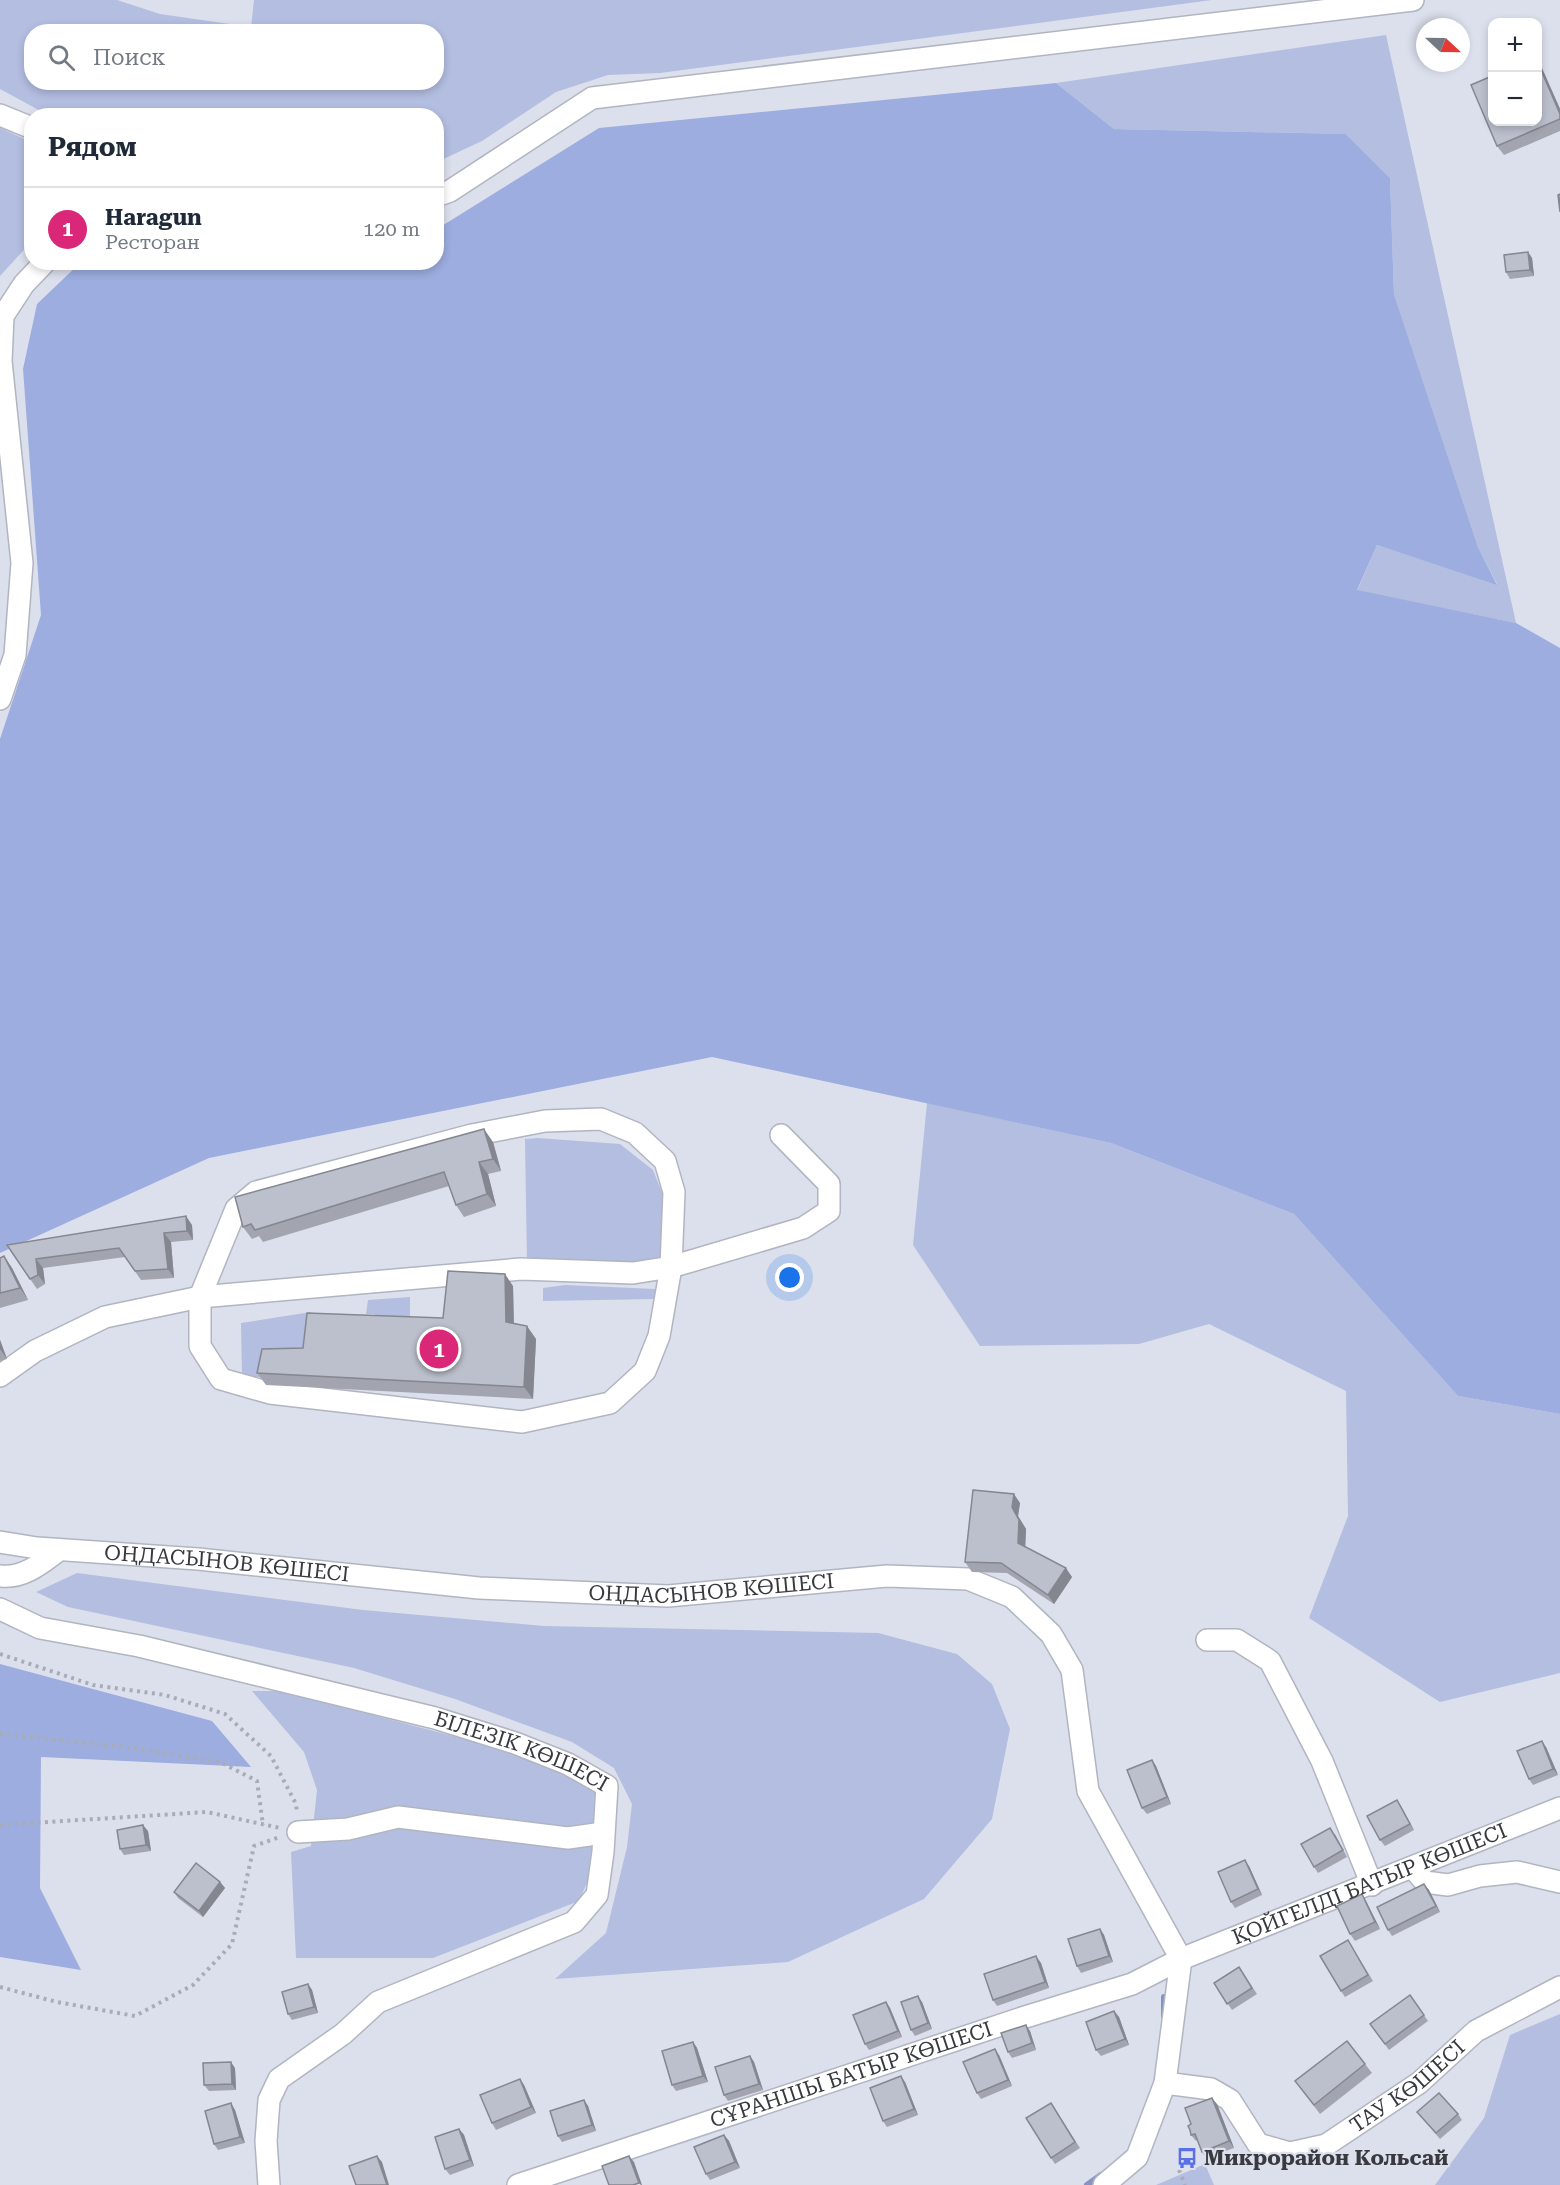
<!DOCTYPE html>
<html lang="ru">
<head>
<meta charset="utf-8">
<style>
  :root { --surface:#fff; --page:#f2f2f3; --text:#1f2937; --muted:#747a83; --line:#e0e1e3; --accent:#db2777 }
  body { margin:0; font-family:"Roboto Serif",serif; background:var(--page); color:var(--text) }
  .controls { position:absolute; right:18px; top:18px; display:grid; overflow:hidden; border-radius:12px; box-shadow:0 3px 9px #0003 }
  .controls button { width:54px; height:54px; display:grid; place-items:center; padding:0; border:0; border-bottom:2px solid var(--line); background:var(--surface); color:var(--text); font:30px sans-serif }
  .compass { position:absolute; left:1416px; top:18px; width:54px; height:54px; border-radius:50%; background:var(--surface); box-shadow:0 3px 9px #0003; rotate:112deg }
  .you { position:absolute; left:790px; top:1278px; width:21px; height:21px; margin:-15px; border:4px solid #fff; border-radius:50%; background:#1a73e8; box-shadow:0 0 0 9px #1a73e833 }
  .badge { display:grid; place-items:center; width:39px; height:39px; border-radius:50%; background:var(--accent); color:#fff; font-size:20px; font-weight:700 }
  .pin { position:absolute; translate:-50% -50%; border:3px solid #fff; box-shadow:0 2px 6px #0006 }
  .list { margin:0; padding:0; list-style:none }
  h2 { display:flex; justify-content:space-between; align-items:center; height:78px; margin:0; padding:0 24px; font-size:26px }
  h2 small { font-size:20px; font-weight:400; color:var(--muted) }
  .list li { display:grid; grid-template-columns:39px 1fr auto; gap:18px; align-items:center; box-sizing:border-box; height:84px; padding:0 24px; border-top:2px solid var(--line) }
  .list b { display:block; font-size:22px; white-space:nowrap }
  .list p { margin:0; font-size:20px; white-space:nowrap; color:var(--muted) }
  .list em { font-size:20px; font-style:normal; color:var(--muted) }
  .icon { flex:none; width:33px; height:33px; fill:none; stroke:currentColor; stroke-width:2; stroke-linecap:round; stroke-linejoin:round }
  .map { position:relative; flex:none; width:1560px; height:2185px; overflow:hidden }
  .search { position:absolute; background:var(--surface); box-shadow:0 3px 9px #0003; left:24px; top:24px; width:420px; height:66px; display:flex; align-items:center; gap:15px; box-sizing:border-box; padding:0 21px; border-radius:24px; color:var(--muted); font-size:22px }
  .panel { position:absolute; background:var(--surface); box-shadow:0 3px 9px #0003; left:24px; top:108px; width:420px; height:162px; border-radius:24px }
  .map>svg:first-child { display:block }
  .green { fill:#b3bee1; fill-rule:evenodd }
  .forest { fill:#9daddf }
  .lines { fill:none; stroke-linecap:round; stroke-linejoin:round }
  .stream { stroke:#8594c5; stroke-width:6 }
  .minor-casing { stroke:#b1b5c1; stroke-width:24 }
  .path { stroke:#a8acb6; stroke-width:4; stroke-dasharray:3 4.5; stroke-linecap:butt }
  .minor { stroke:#fff; stroke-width:21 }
  .wall { fill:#a2a5b0 }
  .shaded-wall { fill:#848690 }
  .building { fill:#bcc0cd; stroke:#848690; stroke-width:1.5 }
  .labels { text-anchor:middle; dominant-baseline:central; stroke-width:4.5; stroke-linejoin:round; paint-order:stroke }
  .street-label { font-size:21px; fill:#383a3f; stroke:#dce0ed }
  .poi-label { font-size:21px; font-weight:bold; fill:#383a3f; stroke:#dce0ed; text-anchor:start }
</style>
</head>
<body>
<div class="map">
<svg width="1560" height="2185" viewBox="0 0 1560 2185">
  <rect width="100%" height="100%" fill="#dce0ed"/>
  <g class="green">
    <path d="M0,0H117L160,14L251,27L254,0H1212L660,73L608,75L556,92L482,141L437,162L436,116L48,115L0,89ZM32,32H436V82H32Z"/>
    <path d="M1386,35L1516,623L1357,591L1377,545L1497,584L1478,547L1394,294L1390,178L1346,134L1114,129L1056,83Z"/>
    <path d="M0,128L31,142L32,241L0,276Z"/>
    <path d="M927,1103L1111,1143L1294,1214L1458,1396L1560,1414V1673L1440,1702L1309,1618L1348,1516L1346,1391L1209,1324L1139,1344L980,1346L913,1245Z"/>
    <path d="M538,1138L620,1144L653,1170L666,1203L662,1264L527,1265L525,1139Z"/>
    <path d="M565,1285L655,1289L656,1299L543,1301V1288Z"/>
    <path d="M410,1297V1328L375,1325V1314H366L368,1300Z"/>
    <path d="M311,1312L308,1356L265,1377H242L241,1323Z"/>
    <path d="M77,1573L363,1610L544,1626L878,1633L957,1654L992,1684L1010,1729L992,1819L924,1899L788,1962L555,1979L606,1933L627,1847L632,1804L614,1768L572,1742L455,1699L354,1668L68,1607L36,1592Z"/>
    <path d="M252,1691H281L540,1759L596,1792L593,1869L579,1901L433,1958H296L291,1852L311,1846L317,1790L304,1752Z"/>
    <path d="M1560,2014V2185H1435L1484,2118L1510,2035Z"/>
    <path d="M1205,2164L1214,2185H1156Z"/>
  </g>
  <g class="forest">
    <path d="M1056,83L1114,129L1346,134L1390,178L1394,294L1478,547L1497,585L1377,545L1357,590L1516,623L1560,648V1414L1458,1396L1294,1214L1111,1143L712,1057L209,1158L0,1253V739L41,615L23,369L37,304L80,263L436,262L437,229L599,128Z"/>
    <path d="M0,1664L212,1721L251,1767L41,1757L40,1888L81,1970L0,1957Z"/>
  </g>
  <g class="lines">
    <g class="stream">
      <path d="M1164,2016V1997"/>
      <path d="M1087,2185L1101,2175"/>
    </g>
    <defs>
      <g id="minor">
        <path d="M0,115L32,128"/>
        <path d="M436,196L450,191L592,98L1413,0"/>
        <path d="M0,699L15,655L22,563L1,361L3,316L24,284L45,262"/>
        <path d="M601,1119L635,1133L665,1161L674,1192L671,1267L659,1336L645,1371L610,1403L522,1422L270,1393L221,1379L200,1346V1297L236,1209L256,1192L472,1135L545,1121Z"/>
        <path d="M0,1376L35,1351L105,1317L200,1297L521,1269L633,1273L671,1267L803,1228L829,1211V1184L781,1135"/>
        <path id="s1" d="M0,1542L37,1548L198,1559L479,1588L668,1596L887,1576L968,1579L1012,1597L1051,1634L1072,1670L1088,1791L1181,1959"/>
        <path d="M0,1576C23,1579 42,1563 59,1550"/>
        <path id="s2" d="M0,1609L40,1628L139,1646L435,1718L515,1743L568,1764L607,1786L603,1852L597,1895L574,1922L378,2002L343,2034L279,2079L269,2100L266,2141L269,2185"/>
        <path d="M1207,1640H1237L1270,1661L1322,1761L1372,1885"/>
        <path d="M298,1832L348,1829L398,1817L568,1838L603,1833"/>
        <path d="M1414,1869L1425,1882L1448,1885L1480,1876L1517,1872L1560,1882"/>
        <path id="s3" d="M1165,2083L1211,2089L1230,2100L1258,2144L1290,2153L1326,2145L1419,2083L1476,2031L1560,1987"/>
        <path id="s4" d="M518,2185L1022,2018L1132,1984L1181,1959L1560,1808"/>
        <path d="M1104,2185L1137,2157L1165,2083L1181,1959"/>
      </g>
    </defs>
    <use href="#minor" class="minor-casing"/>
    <g class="path">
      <path d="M0,1654L93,1685L165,1695L225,1714L271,1756L296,1804L297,1813"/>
      <path d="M0,1734L127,1747L220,1762L257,1781L263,1825"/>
      <path d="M0,1825L207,1812L280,1828"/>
      <path d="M0,1987L57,2002L135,2016L193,1985L232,1944L254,1846L280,1837"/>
      <path d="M1179,2170L1185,2185"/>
    </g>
    <use href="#minor" class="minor"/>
  </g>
  <g class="wall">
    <path d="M1541,66L1560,109V131L1504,155L1497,146Z"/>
    <path d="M1528,252L1532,258L1534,276L1510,279L1506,272Z"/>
    <path d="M493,1142L501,1171L488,1174L496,1206L464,1217L456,1205L449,1186L263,1242L259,1236L252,1239L243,1227Z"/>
    <path d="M192,1225L193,1240L171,1242L174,1278L141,1280L125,1257L43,1268L45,1284L37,1289L7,1245Z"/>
    <path d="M4,1256L12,1268L28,1300L0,1308V1258Z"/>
    <path d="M513,1286L514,1324L536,1339L533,1399L266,1385L257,1373L303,1348L443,1318Z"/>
    <path d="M0,1340L7,1359L0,1361Z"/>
    <path d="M1020,1503L1018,1516L1026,1529L1025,1547L1072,1577L1054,1604L1007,1573L972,1572L965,1562Z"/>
    <path d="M1546,1747L1558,1775L1533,1785L1529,1779Z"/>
    <path d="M1152,1760L1156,1766L1171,1804L1147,1814L1142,1808Z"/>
    <path d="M1397,1800L1414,1830L1385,1846L1380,1840Z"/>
    <path d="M148,1831L151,1851L124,1855L120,1849Z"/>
    <path d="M1335,1834L1347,1857L1318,1873L1314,1867Z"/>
    <path d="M1249,1866L1262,1895L1235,1908L1231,1902Z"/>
    <path d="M220,1882L225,1888L203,1917L178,1898L174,1892Z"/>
    <path d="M1424,1884L1429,1890L1440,1912L1392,1936L1388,1930Z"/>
    <path d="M1366,1901L1380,1929L1355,1941L1350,1934Z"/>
    <path d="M1100,1929L1104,1935L1113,1962L1081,1973L1077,1966Z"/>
    <path d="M1348,1940L1373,1981L1345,1997L1341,1991Z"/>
    <path d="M1041,1963L1049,1988L997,2006L993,2000Z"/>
    <path d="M1239,1967L1257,1994L1232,2010L1214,1983Z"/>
    <path d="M308,1984L312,1990L318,2013L292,2020L288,2014Z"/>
    <path d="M1410,1995L1428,2021L1389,2050L1370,2024Z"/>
    <path d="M886,2002L890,2008L902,2037L869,2050L865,2044Z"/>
    <path d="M922,2002L932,2029L915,2036L911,2030Z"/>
    <path d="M1114,2011L1119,2017L1129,2045L1101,2056L1096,2050Z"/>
    <path d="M1030,2031L1036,2050L1012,2058L1008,2052Z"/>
    <path d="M693,2042L697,2048L708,2082L676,2091L672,2085Z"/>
    <path d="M999,2055L1012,2086L981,2099L977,2093Z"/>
    <path d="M750,2056L754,2062L763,2090L728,2101L724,2095Z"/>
    <path d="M1365,2064L1372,2073L1320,2114L1295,2081Z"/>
    <path d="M235,2068L236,2090L209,2091L204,2085Z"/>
    <path d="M520,2079L524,2085L536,2113L496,2130L492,2123Z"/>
    <path d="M905,2082L918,2115L887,2127L883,2121Z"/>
    <path d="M584,2100L588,2106L596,2131L562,2142L558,2136Z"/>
    <path d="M1051,2103L1080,2148L1055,2164L1051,2158Z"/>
    <path d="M1217,2104L1234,2148L1206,2158L1202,2152L1197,2140L1196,2141L1191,2135Z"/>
    <path d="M235,2110L245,2143L218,2150L214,2144Z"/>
    <path d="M1417,2112L1458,2114L1462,2120L1440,2139Z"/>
    <path d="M459,2129L464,2135L474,2166L450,2175L445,2169Z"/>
    <path d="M724,2135L729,2141L740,2168L710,2180L706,2174Z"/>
  </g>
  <g class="shaded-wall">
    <path d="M1538,61L1541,66L1560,109V114L1538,63Z"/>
    <path d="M1528,252L1532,258L1534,276L1530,270Z"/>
    <path d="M484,1129L493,1142L501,1171L493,1159Z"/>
    <path d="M479,1162L488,1174L496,1206L487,1194Z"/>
    <path d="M186,1216L192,1225L193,1240L187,1231Z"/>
    <path d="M164,1233L171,1242L174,1278L168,1269Z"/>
    <path d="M4,1256L12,1268L28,1300L20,1288Z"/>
    <path d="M36,1259L43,1268L45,1284L38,1275Z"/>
    <path d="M505,1274L513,1286L514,1334L506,1322Z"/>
    <path d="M527,1326L536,1339L533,1399L524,1387Z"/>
    <path d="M0,1340L7,1359L0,1349Z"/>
    <path d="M1014,1494L1020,1503L1018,1516L1026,1529L1025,1552L1018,1543L1012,1507Z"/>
    <path d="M1066,1568L1072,1577L1054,1604L1048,1595Z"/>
    <path d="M1542,1741L1546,1747L1558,1775L1553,1769Z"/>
    <path d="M1152,1760L1156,1766L1171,1804L1167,1797Z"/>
    <path d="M1397,1800L1401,1806L1414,1830L1410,1824Z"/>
    <path d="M143,1825L148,1831L151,1851L146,1845Z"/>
    <path d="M1245,1860L1249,1866L1262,1895L1258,1889Z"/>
    <path d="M220,1882L225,1888L203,1917L199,1911Z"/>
    <path d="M1424,1884L1429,1890L1440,1912L1436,1906Z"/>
    <path d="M1362,1894L1366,1901L1380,1929L1375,1922Z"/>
    <path d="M1100,1929L1104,1935L1113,1962L1109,1956Z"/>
    <path d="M1036,1956L1041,1963L1049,1988L1045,1982Z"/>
    <path d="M308,1984L312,1990L318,2013L314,2007Z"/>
    <path d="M918,1996L922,2002L932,2029L928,2023Z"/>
    <path d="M886,2002L890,2008L902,2037L898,2031Z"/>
    <path d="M1114,2011L1119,2017L1129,2045L1125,2039Z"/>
    <path d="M1026,2025L1030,2031L1036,2050L1032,2043Z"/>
    <path d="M693,2042L697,2048L708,2082L703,2076Z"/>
    <path d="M995,2049L999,2055L1012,2086L1008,2080Z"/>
    <path d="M750,2056L754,2062L763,2090L759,2084Z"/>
    <path d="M231,2062L235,2068L236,2090L232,2084Z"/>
    <path d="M901,2076L905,2082L918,2115L914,2109Z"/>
    <path d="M520,2079L524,2085L536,2113L531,2107Z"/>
    <path d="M1212,2098L1217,2104L1234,2148L1229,2141Z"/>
    <path d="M584,2100L588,2106L596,2131L592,2125Z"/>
    <path d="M231,2103L235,2110L245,2143L240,2137Z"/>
    <path d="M459,2129L464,2135L474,2166L470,2160Z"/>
    <path d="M724,2135L729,2141L740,2168L735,2162Z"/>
    <path d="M377,2156L382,2162L389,2185H387Z"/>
    <path d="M629,2156L634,2162L642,2185H641L639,2183Z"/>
  </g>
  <g class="building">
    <path d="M1538,63L1560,114V119L1497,146L1471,85L1492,76V122H1538Z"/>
    <path d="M1560,194V212L1558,195Z"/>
    <path d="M1528,252L1530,270L1506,272L1504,255Z"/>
    <path d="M484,1129L493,1159L479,1162L487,1194L456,1205L444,1172L255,1230L251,1224L243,1227L235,1197Z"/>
    <path d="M186,1216L187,1231L164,1233L168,1269L135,1271L119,1248L36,1259L38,1275L30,1279L7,1245Z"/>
    <path d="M4,1256L20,1288L0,1293V1258Z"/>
    <path d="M448,1271L505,1274L506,1322L527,1326L524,1387L257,1373L262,1349L303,1348L307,1313L443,1318Z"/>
    <path d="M973,1490L1014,1494L1012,1507L1019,1520L1018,1543L1066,1568L1048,1595L1001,1563L965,1562Z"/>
    <path d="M1542,1741L1553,1769L1529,1779L1517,1751Z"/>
    <path d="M1152,1760L1167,1797L1142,1808L1127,1770Z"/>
    <path d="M1397,1800L1410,1824L1380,1840L1367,1816Z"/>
    <path d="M143,1825L146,1845L120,1849L117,1830Z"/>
    <path d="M1330,1828L1343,1850L1314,1867L1301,1844Z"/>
    <path d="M1245,1860L1258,1889L1231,1902L1218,1872Z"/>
    <path d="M196,1863L220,1882L199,1911L174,1892Z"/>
    <path d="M1424,1884L1436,1906L1388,1930L1377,1907Z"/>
    <path d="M1362,1894L1375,1922L1350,1934L1337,1906Z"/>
    <path d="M1100,1929L1109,1956L1077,1966L1068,1939Z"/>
    <path d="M1348,1940L1368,1975L1341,1991L1320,1956Z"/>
    <path d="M1036,1956L1045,1982L993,2000L984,1974Z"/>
    <path d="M1239,1967L1252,1988L1227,2004L1214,1983Z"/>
    <path d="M308,1984L314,2007L288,2014L282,1992Z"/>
    <path d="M1410,1995L1424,2015L1385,2044L1370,2024Z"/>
    <path d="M918,1996L928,2023L911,2030L901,2002Z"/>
    <path d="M886,2002L898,2031L865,2044L853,2015Z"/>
    <path d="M1114,2011L1125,2039L1096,2050L1086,2022Z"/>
    <path d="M1026,2025L1032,2043L1008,2052L1001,2033Z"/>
    <path d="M1347,2041L1365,2064L1314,2105L1295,2081Z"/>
    <path d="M693,2042L703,2076L672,2085L662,2051Z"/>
    <path d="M995,2049L1008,2080L977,2093L963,2062Z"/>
    <path d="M750,2056L759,2084L724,2095L715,2067Z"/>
    <path d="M231,2062L232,2084L204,2085L203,2063Z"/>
    <path d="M901,2076L914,2109L883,2121L870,2088Z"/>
    <path d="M520,2079L531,2107L492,2123L480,2095Z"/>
    <path d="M1439,2093L1458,2114L1436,2133L1417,2112Z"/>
    <path d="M1212,2098L1229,2141L1202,2152L1195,2134L1191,2135L1190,2130L1188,2126L1191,2124L1185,2108Z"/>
    <path d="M584,2100L592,2125L558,2136L550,2111Z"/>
    <path d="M231,2103L240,2137L214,2144L205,2111Z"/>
    <path d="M1051,2103L1075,2142L1051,2158L1026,2118Z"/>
    <path d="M459,2129L470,2160L445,2169L435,2137Z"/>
    <path d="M724,2135L735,2162L706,2174L694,2147Z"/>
    <path d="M377,2156L387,2185H356L349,2166Z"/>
    <path d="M629,2156L639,2183L633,2185H609L602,2166Z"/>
  </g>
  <defs>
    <symbol id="bus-bare" viewBox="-9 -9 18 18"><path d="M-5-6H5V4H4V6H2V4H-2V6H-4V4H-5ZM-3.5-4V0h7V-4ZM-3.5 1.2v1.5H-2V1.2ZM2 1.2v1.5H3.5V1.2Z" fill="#5970e6" stroke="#dce0ed" stroke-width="2.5" paint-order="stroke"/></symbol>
  </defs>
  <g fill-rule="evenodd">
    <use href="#bus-bare" x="1172" y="2143" width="30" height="30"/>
  </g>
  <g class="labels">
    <g class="street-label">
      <text stroke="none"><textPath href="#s1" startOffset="228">ОҢДАСЫНОВ КӨШЕСІ</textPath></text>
      <text stroke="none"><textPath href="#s1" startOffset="714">ОҢДАСЫНОВ КӨШЕСІ</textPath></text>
      <text stroke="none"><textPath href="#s2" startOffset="542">БІЛЕЗІК КӨШЕСІ</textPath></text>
      <text stroke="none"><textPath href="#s4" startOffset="904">ҚОЙГЕЛДІ БАТЫР КӨШЕСІ</textPath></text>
      <text stroke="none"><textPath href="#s4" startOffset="351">СҰРАНШЫ БАТЫР КӨШЕСІ</textPath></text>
      <text stroke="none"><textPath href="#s3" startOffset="291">ТАУ КӨШЕСІ</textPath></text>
    </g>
    <g class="poi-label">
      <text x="1204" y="2158">Микрорайон Кольсай</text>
    </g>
  </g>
</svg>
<div class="controls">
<button>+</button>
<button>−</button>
</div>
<svg class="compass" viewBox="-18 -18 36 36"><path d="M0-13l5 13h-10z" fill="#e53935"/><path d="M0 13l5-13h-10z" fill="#747a83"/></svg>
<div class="you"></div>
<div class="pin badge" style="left:439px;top:1349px">1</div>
<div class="search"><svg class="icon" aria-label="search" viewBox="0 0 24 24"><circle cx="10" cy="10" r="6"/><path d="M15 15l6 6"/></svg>Поиск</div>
<section class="panel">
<h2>Рядом<small></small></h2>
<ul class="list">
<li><span class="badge">1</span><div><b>Haragun</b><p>Ресторан</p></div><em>120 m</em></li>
</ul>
</section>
</div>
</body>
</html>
